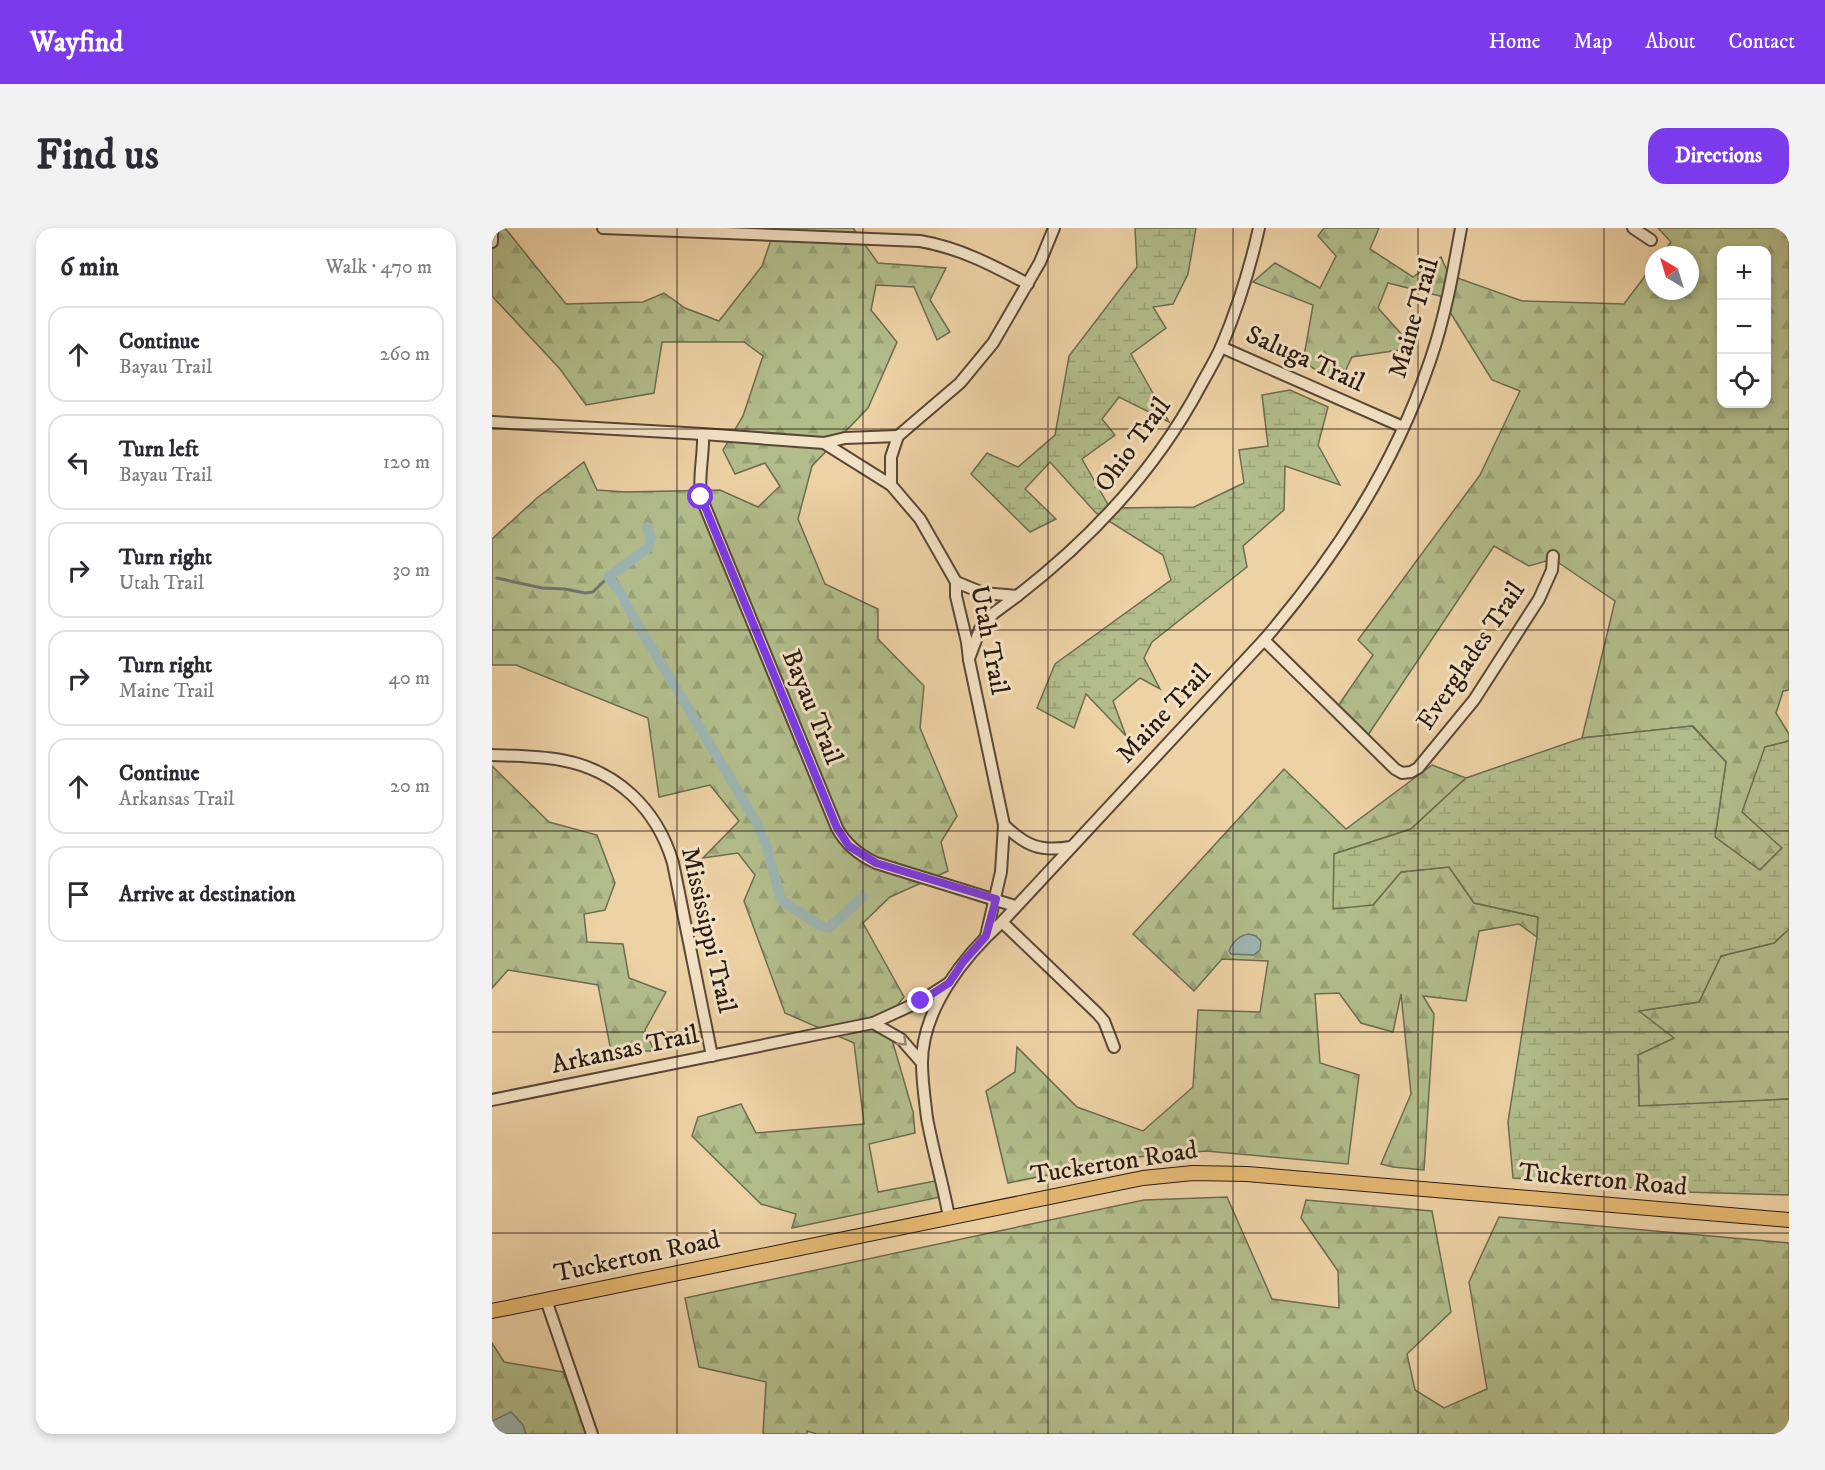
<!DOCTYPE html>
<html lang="en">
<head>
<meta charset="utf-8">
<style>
  :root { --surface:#fff; --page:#f2f2f3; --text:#2b2b33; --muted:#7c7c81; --line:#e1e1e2; --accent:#7c3aed }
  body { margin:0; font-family:"IM FELL DW Pica",serif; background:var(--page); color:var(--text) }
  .controls { position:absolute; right:18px; top:18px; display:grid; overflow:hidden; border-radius:12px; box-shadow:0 3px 9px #0003 }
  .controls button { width:54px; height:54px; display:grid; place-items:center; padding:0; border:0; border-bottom:2px solid var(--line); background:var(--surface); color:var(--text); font:30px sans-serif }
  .compass { position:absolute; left:1153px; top:18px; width:54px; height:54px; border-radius:50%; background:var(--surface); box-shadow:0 3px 9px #0003; rotate:322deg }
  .stop { position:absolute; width:18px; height:18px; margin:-14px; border:4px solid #7c3aed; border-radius:50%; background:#fff }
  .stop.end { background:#7c3aed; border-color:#fff; box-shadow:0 2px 6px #0008 }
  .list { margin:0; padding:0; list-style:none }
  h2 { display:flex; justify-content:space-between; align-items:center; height:78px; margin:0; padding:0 24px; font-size:26px }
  h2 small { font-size:20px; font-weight:400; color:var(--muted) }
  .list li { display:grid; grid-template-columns:39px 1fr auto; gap:18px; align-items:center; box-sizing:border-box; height:96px; margin:0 12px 12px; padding:0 12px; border:2px solid var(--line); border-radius:18px }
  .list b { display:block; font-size:22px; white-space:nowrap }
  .list p { margin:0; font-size:20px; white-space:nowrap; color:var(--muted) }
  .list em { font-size:20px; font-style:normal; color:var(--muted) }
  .icon { flex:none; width:33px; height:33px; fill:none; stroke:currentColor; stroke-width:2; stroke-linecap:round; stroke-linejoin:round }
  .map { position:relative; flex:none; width:1297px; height:1206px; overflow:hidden; border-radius:18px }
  header { display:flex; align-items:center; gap:36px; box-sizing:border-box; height:84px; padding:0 30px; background:var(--accent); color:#fff }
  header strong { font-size:28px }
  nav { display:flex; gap:33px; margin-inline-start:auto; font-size:21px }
  .intro { display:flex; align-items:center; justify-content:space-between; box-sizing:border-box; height:144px; padding:0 36px }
  h1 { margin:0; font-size:42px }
  .button { padding:15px 27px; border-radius:18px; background:var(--accent); color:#fff; font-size:21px; font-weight:700 }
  main { display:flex; gap:36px; padding:0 36px }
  aside { flex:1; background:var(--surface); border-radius:18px; box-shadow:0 3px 9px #0003 }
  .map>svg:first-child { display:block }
  .forest { fill:url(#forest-firs); stroke:#6d6c4e; stroke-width:1.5; fill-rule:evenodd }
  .wetland { fill:url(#wetland-marsh); stroke:#6d6c4e; stroke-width:1.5 }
  .water { fill:#9db5b2; stroke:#6e7771; stroke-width:1.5 }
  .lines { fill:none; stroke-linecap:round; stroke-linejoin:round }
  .stream { stroke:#6e7771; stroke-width:3 }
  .canal { stroke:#9db5b2; stroke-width:10 }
  .minor-casing { stroke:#594836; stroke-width:14 }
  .major-casing { stroke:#281a10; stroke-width:16 }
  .minor { stroke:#f3e2c5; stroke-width:10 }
  .major { stroke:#e6b973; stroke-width:14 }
  .oneway { stroke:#988874 }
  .route { stroke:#7c3aed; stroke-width:8 }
  .grid { fill:none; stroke:#281a10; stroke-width:1.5; stroke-opacity:0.55 }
  .labels { text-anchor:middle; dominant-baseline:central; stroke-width:6; stroke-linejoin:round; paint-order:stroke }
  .street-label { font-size:26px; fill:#281a10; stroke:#f3e2c5 }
</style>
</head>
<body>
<header>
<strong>Wayfind</strong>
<nav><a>Home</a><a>Map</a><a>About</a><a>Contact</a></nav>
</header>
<div class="intro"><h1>Find us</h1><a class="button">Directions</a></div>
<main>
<aside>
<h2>6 min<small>Walk · 470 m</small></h2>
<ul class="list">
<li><svg class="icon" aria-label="ahead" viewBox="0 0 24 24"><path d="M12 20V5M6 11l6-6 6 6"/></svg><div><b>Continue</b><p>Bayau Trail</p></div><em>260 m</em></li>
<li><svg class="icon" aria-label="left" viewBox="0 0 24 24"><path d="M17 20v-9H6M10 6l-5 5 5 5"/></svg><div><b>Turn left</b><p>Bayau Trail</p></div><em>120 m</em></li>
<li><svg class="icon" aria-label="right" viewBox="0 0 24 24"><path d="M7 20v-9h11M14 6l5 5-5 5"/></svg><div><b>Turn right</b><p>Utah Trail</p></div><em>30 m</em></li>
<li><svg class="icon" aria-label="right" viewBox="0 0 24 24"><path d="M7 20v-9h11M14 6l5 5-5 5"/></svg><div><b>Turn right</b><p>Maine Trail</p></div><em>40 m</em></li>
<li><svg class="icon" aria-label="ahead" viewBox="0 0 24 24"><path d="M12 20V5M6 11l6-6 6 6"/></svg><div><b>Continue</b><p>Arkansas Trail</p></div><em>20 m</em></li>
<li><svg class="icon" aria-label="arrive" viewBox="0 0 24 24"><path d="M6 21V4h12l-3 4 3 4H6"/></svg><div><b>Arrive at destination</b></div></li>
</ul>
</aside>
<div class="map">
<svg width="1297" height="1206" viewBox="0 0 1297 1206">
  <defs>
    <pattern id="forest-firs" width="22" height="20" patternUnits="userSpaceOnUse" patternTransform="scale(1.5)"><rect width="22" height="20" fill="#b2bd8b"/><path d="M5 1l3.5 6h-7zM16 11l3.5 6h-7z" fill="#99a277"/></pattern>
    <pattern id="wetland-marsh" width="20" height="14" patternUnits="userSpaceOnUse" patternTransform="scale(1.5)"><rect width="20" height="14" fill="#b2bd8b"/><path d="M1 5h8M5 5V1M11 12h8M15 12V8" fill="none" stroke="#99a277"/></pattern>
  </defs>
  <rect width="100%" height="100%" fill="#edd2a6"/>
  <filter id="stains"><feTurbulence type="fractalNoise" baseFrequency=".00333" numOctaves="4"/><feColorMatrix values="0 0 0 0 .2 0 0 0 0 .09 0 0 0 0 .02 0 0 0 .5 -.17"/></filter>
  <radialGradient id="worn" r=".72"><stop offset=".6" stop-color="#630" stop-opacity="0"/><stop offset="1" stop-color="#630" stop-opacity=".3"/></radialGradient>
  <g class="forest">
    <path d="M0,0H13L74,76L151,74L172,65L193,80L227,93L270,38L283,0H361L386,35L454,40L438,72L458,104L445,112L422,59L384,57L379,82L405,114L376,180L320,238L306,291L333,356L386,381V411L432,458L428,500L465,588L449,614L456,643L398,669L371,695L412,769L394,791L421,884L423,905L377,916L386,964L453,951L458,967L300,1000L304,986L269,976L200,908L206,889L249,876L264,905L372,896L362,815L293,785L252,673L263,647L246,625L211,630L247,593L218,557L167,569L156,490L24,437H0V311L45,270L92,234L105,262L134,264L228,262L266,279L288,258L273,235L243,246L231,222L251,188L271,128L252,114H170L162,165L94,177L68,141L0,68Z"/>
    <path d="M832,0H887L878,21L921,49L949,29L957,47L1030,73L1132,76L1162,36V63H1198V27H1169L1179,14L1166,0H1297V462L1291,463L1284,485L1297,506V513L1273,519L1290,620L1268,642L1223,609L1234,534L1201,498L1090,510L1123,373L1061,331L1037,338L1002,318L874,510L844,481L881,427L866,412L988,247L1028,163L1000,152L948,68L896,55L886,80L922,120L860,129L847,156L811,134L821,77L761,54L783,35L828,60L844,28L826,8ZM1230,22H1274V176H1230Z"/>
    <path d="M940,537L974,550L919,601L842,626L881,677L909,644L957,639L982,675L1046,689L1045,709L1027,696L987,703L974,773L931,768L942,786L932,942L901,939L889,936L919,866L909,766L901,804L869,795L847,765L823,766L828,835L867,847L856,936L714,923L645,929L516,955L494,863L523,844L525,819L585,879L651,903L701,859L706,782L768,784L776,733L730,731L702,763L641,706L792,541L854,601Z"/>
    <path d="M0,538L57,594L105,607L123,655L113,682L92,686L95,714L131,716L137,750L174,764L153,802L162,823H119L106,757L16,742L0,760Z"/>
    <path d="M1297,701V871L1147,879L1146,827L1181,810L1146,783L1207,774L1229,728L1282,715Z"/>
    <path d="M735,969L780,1071L847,1080L846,1043L809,990L814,972L940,983L959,1084L915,1126L923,1162L952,1180L995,1161L977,1054L1007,989L1297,1015V1206H325L315,1203V1206H271L274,1154L207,1139L193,1070L652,972Z"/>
    <path d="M0,1115L12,1134L71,1144L98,1206H0Z"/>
  </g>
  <g class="wetland">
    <path d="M643,0H704L696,46L681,76L661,79L674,100L639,126L677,194L627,169L610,191L623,207L590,231L618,280L702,279L752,255L747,222L776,218L770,167L798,162L836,179L826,217L848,257L793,238L792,282L751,318L755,339L660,414L652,430L668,461L648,450L621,473L634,508L594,466L582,500L545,480L563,436L679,352L671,327L604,285L558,234L533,261L564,291L538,304L479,246L495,225L526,239L563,207L577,128L645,39Z"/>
    <path d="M1200,498L1234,534L1223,609L1268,642L1290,620L1250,584L1273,519L1297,513V701L1282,715L1229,728L1207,774L1147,783L1182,810L1146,827L1147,878L1297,871V967L1192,964L1021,950L1016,894L1045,709L1046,689L982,675L957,639L909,644L881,677L841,681L842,626L919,601L974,550L1090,510Z"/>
  </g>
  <g class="water">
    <path d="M757,706L764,708L769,713L768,722L762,727L739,726L737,723C740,714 748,707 757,706Z"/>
    <path d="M19,1184L31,1197L34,1206H0V1193Z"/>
  </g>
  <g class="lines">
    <path class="stream" d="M5,350L50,360L73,361L93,365L101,364L116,349"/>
    <path class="canal" d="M155,299L159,310L156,320L116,349L129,365L136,380L265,595L275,620L289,672L329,698L337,700L371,669"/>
    <defs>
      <g id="minor">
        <path d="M111,0L428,13C468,20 500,37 536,56"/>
        <path d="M1141,0L1159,12"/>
        <path d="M0,14V0"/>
        <path d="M729,119L911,199"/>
        <path d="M0,194L211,206L332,215L399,257L428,291L464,354V368L475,414L477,432L512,597L509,644L494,708"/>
        <path d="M211,206C212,227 206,248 209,269L345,600C354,617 367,627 384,635L523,678"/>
        <path d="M332,215L353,210L406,208"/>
        <path d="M399,257V229L406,208L468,155L501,115L548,34L562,0"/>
        <path d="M464,354L491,365L525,368C600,310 664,242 709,157C716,144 724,131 730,117C746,79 758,40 767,0"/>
        <path d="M772,412L903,541L910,545L919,544L926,540L982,472L1047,371L1060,342L1061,328"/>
        <path d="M478,428L488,401L502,385L525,368"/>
        <path d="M0,527C23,528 46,528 69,532C125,542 165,581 181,635L220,828"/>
        <path d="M512,597C534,618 548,624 579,619"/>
        <path d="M510,694L605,785L612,793L622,819"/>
        <path d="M430,835L409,811L381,795L429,773L457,755"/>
        <path d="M0,872L381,795"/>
        <path d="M457,989C451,956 441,923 435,890C433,873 430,853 430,835C430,781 472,728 510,694L772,412C844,328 902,239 938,133C953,90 961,45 969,0"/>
        <path d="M54,1072L100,1206"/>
      </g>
      <path id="major" d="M0,1083L651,950L701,945L755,946L1297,992"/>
    </defs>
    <use href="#minor" class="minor-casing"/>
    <use href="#major" class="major-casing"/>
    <use href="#minor" class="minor"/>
    <use href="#major" class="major"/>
  </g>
  <defs><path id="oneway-chevron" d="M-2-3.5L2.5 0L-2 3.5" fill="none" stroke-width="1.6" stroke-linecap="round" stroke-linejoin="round" transform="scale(1.5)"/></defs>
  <use class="oneway" href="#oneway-chevron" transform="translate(411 814) rotate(43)"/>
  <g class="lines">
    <path class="route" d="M209,269L345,600L357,618L384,635L504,671L494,708L471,734L457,755L429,773"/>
  </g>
  <path class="grid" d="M185,0V1206M371,0V1206M556,0V1206M741,0V1206M926,0V1206M1112,0V1206M0,201H1297M0,402H1297M0,603H1297M0,804H1297M0,1005H1297"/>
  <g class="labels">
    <g class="street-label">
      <text transform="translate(922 90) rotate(-74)">Maine Trail</text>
      <text transform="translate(813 131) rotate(24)">Saluga Trail</text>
      <text transform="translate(641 217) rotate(-54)">Ohio Trail</text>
      <text transform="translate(497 412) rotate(79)">Utah Trail</text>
      <text transform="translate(979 428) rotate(-56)">Everglades Trail</text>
      <text transform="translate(320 479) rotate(68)">Bayau Trail</text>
      <text transform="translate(672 486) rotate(-47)">Maine Trail</text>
      <text transform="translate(216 702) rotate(77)">Mississippi Trail</text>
      <text transform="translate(133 822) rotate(-12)">Arkansas Trail</text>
      <text transform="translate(622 935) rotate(-9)">Tuckerton Road</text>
      <text transform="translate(1111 952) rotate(5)">Tuckerton Road</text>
      <text transform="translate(145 1029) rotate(-12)">Tuckerton Road</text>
    </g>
  </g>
  <rect width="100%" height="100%" filter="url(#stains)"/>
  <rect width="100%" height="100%" fill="url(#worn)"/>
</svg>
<div class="controls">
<button>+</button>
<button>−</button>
<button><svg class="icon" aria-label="locate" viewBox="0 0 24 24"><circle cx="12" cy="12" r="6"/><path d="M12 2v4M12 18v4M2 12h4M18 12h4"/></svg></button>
</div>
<svg class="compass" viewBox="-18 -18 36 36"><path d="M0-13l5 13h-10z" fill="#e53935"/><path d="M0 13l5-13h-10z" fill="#7c7c81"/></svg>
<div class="stop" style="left:209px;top:269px"></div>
<div class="stop end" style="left:429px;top:773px"></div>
</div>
</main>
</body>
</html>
